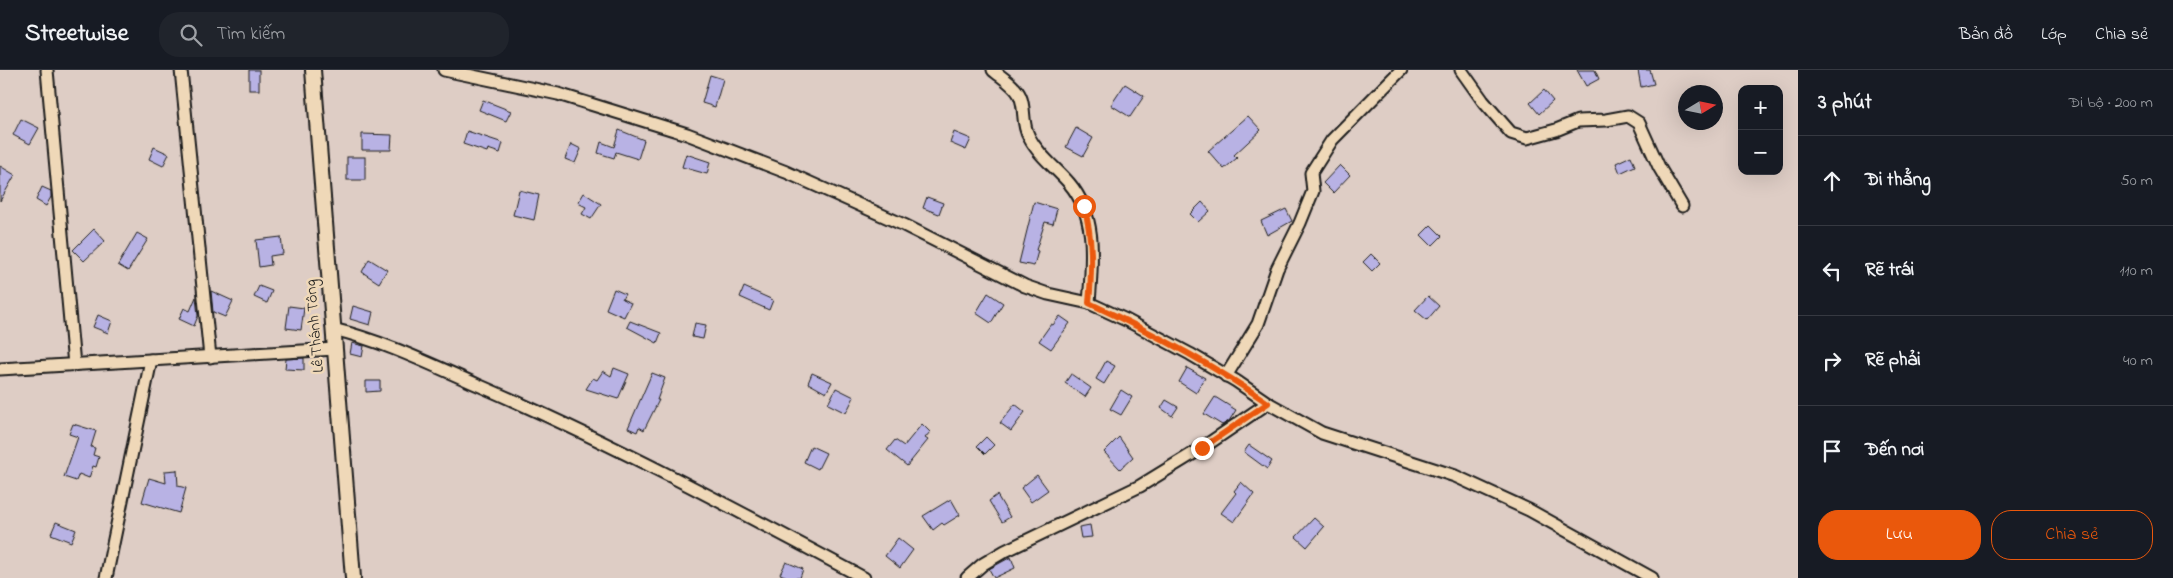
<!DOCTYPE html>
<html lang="vi">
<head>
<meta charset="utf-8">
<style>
  :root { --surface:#171b24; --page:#20242c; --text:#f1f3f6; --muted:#9ea1a6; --line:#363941; --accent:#ea580c }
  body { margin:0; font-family:"Indie Flower",sans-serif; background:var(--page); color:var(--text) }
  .controls { position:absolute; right:15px; top:15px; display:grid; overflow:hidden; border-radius:10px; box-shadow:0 5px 20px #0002 }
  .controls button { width:45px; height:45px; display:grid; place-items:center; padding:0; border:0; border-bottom:1px solid var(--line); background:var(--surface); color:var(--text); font:25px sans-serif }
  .compass { position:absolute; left:1678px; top:15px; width:45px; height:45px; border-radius:50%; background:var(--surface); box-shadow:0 5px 20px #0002; rotate:80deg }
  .stop { position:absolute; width:15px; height:15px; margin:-11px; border:4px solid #ea580c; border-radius:50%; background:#fff }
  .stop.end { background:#ea580c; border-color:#fff; box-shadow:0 1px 5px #0008 }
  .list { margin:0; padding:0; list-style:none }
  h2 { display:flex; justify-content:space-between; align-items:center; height:65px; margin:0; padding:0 20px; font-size:21px }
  h2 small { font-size:16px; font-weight:400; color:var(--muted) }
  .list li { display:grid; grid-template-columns:32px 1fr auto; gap:15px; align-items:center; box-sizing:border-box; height:90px; padding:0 20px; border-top:1px solid var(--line) }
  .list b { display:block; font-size:19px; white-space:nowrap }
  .list em { font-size:16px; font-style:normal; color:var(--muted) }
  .actions { display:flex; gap:10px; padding:15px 20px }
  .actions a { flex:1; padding:11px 0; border:1px solid var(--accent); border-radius:20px; text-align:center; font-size:18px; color:var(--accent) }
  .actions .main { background:var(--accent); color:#fff }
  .icon { flex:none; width:28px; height:28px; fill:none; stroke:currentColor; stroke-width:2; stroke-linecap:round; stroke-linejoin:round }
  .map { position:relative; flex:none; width:1798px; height:508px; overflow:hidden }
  header { display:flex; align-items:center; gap:30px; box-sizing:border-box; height:70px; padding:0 25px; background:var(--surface); border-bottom:1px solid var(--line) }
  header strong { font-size:24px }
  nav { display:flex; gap:28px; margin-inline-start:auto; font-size:18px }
  .search { width:350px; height:45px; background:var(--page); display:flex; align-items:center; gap:12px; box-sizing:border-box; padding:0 18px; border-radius:20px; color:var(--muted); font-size:19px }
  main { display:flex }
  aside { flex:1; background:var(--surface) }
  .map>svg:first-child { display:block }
  .building { fill:#b8b2e4; stroke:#1c1c1c }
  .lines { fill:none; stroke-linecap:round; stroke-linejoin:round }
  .minor-casing { stroke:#1c1c1c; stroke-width:15 }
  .tertiary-casing { stroke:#1c1c1c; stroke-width:18 }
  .minor { stroke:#efd8b8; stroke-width:11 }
  .tertiary { stroke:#efd8b8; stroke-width:14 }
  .route { stroke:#ea580c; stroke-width:6 }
  .labels { text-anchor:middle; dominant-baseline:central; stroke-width:5; stroke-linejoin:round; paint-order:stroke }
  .street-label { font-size:16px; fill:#1c1c1c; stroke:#efd8b8 }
</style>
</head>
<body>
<header>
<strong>Streetwise</strong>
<div class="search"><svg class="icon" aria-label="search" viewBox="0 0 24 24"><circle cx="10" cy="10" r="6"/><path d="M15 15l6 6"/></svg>Tìm kiếm</div>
<nav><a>Bản đồ</a><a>Lớp</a><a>Chia sẻ</a></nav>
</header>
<main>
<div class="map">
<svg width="1798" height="508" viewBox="0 0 1798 508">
  <rect width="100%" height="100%" fill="#decdc5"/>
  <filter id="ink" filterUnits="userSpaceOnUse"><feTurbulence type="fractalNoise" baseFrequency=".02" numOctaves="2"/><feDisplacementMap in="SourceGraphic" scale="10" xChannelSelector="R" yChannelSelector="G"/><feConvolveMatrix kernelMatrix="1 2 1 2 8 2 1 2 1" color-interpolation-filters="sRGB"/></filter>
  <g filter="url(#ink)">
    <g class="building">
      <rect x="249" y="0" width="10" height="20"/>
      <path d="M1577,0H1595L1599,9L1586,16Z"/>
      <path d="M1638,0H1650L1654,14L1641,17Z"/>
      <path d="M710,5L723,9L715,37L702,33Z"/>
      <path d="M1125,14L1144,26L1130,47L1111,35Z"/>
      <path d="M1544,20L1553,31L1539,44L1530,33Z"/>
      <path d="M483,30L511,41L506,51L479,40Z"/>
      <path d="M1248,46L1261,60L1234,85L1237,88L1224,99L1208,81Z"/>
      <path d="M21,49L39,58L30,74L13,65Z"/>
      <path d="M1076,58L1093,68L1083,86L1066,77Z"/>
      <path d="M619,60L644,70L638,89L616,82L614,88L598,83L601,72L614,77Z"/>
      <path d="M467,61L503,73L500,83L488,79L487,82L463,74Z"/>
      <path d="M954,62L971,69L966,80L950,73Z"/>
      <path d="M362,64L392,65L391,80H362Z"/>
      <path d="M571,74L581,79L575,93L565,89Z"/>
      <path d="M154,77L169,84L163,96L149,89Z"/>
      <path d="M686,84L710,92L707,104L682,97Z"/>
      <path d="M1631,86L1635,96L1620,103L1616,93Z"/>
      <rect x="347" y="87" width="18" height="23"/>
      <path d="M1340,95L1350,105L1333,123L1323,113Z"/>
      <path d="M0,96L15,105L0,131Z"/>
      <path d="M42,117L51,121V127L46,136L36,130Z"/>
      <path d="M519,120L539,125L534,150L513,145Z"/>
      <path d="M584,123L601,134L591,149L582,144L586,137L578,133Z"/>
      <path d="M927,127L943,133L939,144L923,138Z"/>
      <path d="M1034,132L1057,139L1053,154L1045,152L1036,180L1038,181L1034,196L1019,193Z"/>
      <path d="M1202,132L1210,141L1198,152L1190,144Z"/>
      <path d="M1286,139L1292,151L1267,165L1261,151Z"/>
      <path d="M1431,155L1442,166L1432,176L1421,165Z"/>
      <path d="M94,159L105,171L84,191L73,180Z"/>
      <path d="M137,163L148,169L128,201L118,195Z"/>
      <path d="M281,167L283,184L270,186L271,195L259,197L256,170Z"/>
      <path d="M1371,184L1380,193L1372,201L1363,192Z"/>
      <path d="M369,189L387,200L379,213L362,202Z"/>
      <path d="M259,216L272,221L267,233L254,227Z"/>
      <path d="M744,217L773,230L769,240L740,227Z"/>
      <path d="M614,219L625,224L622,229L631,233L624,247L606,239Z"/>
      <path d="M211,221L233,231L225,247L213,242Z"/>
      <path d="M988,223L1003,233L991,253L976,243Z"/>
      <path d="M1428,226L1439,236L1427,250L1415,240Z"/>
      <path d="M196,227L198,246L194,256L179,249L184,238L190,241Z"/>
      <path d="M289,236L304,238L301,260L286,258Z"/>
      <path d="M353,236L373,242L370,255L350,249Z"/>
      <path d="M98,245L112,251L108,263L93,257Z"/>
      <path d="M1060,246L1070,253L1051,279L1039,271L1051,254L1053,255Z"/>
      <path d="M630,251L661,263L657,273L627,257Z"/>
      <path d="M695,253L706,255L703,269L692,267Z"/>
      <path d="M352,273L364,276L362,287L350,284Z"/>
      <path d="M304,288V300L285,299L286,289Z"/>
      <path d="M1106,291L1115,296L1104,314L1096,309Z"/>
      <path d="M614,298L629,304L618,329L586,319L593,308L597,310L603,301L611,306Z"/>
      <path d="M1187,298L1205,308L1196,323L1179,312Z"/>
      <path d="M652,303L665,308L657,330H659L644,360L639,357L637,362L628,358Z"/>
      <path d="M812,303L832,312L826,323L808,313Z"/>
      <path d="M1071,304L1091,318L1085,327L1065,313Z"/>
      <path d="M366,311H380V321L366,322Z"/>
      <path d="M836,318L854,327L846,343L828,334Z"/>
      <path d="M1121,320L1132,327L1121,345L1110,339Z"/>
      <path d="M1215,327L1236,340L1229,351L1222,355L1204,344Z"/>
      <path d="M1166,330L1178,337L1172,346L1161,338Z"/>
      <path d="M1015,334L1025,342L1011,361L1000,353Z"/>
      <path d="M73,354L96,361L91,377L95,378L93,385L99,387L96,397L93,396L89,408L79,404L76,411L64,407L78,367L69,364Z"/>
      <path d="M922,354L930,362L925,368L928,370L907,396L887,380L895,370L904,376Z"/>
      <path d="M986,367L994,375L985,384L977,376Z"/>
      <path d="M1119,367L1133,387L1120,399L1104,382Z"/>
      <path d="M1249,375L1272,391L1267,399L1244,382Z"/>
      <path d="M811,376L826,383L818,399L804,392Z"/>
      <path d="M177,400L178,416L186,418L179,443L142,432L149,408L166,413L165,401Z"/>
      <path d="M1037,405L1048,420L1031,432L1021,418Z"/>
      <path d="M1241,412L1254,424L1234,452L1221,443L1236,423L1234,421Z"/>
      <path d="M997,425L1010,447L1002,452L989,431Z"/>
      <path d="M951,429L960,445L944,455L942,453L933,460L923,446Z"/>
      <path d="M1314,448L1324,457L1307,477L1296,467Z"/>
      <path d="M56,452L76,460L71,472L51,464Z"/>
      <path d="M1090,455L1092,467L1081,468L1079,457Z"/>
      <path d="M898,468L913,480L900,498L885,486Z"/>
      <path d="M1011,487L1015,498L994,508L989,499Z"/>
      <path d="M786,492L803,499L800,508H790L780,504Z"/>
    </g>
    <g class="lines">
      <defs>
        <g id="minor">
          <path d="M47,0L74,295"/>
          <path d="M181,0L210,287"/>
          <path d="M444,0L558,24L687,64L786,102L904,155L1025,216L1048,224L1089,233L1126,250L1190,284L1236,311L1268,333L1322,363L1455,406L1529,440L1652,508"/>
          <path d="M993,0C1001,7 1016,16 1020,26C1026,39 1021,53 1029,67C1038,85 1056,98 1069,113C1098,147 1092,191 1089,233"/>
          <path d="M1461,0L1483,31L1511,63L1527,68L1556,60L1578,51L1606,50L1628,46L1639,53L1659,97L1682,136"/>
          <path d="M333,259C383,271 430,294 478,315C610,372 737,440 864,508"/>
          <path d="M0,299L335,279"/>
          <path d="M1226,306L1258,254L1277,199L1300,153L1313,121L1311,103L1332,70L1401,0"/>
          <path d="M106,508L151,290"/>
          <path d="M967,508L983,494L1005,481L1140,416L1202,378L1268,333"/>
        </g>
        <path id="tertiary" d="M313,0L353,508"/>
      </defs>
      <use href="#minor" class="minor-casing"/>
      <use href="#tertiary" class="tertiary-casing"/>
      <use href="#minor" class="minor"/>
      <use href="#tertiary" class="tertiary"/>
    </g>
  </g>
  <g class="lines" filter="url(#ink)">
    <path class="route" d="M1084,136C1093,168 1092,200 1089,233C1151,262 1212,294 1268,333L1202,378"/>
  </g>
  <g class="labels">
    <g class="street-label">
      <text transform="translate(315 256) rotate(-95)">Lê Thánh Tông</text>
    </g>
  </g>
</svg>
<div class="controls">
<button>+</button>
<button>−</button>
</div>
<svg class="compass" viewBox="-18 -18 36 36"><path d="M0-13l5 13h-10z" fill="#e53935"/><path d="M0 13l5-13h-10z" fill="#9ea1a6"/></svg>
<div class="stop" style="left:1084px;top:136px"></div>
<div class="stop end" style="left:1202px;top:378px"></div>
</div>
<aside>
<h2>3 phút<small>Đi bộ · 200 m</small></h2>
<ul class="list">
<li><svg class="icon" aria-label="ahead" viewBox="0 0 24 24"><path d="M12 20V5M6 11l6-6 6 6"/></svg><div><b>Đi thẳng</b></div><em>50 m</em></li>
<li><svg class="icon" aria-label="left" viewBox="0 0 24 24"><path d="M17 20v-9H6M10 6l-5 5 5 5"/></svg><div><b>Rẽ trái</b></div><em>110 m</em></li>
<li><svg class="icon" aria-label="right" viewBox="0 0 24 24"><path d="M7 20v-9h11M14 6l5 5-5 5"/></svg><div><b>Rẽ phải</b></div><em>40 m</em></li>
<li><svg class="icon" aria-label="arrive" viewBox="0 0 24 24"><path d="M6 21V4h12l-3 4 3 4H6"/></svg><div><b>Đến nơi</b></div></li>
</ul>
<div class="actions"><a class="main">Lưu</a><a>Chia sẻ</a></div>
</aside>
</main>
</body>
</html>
